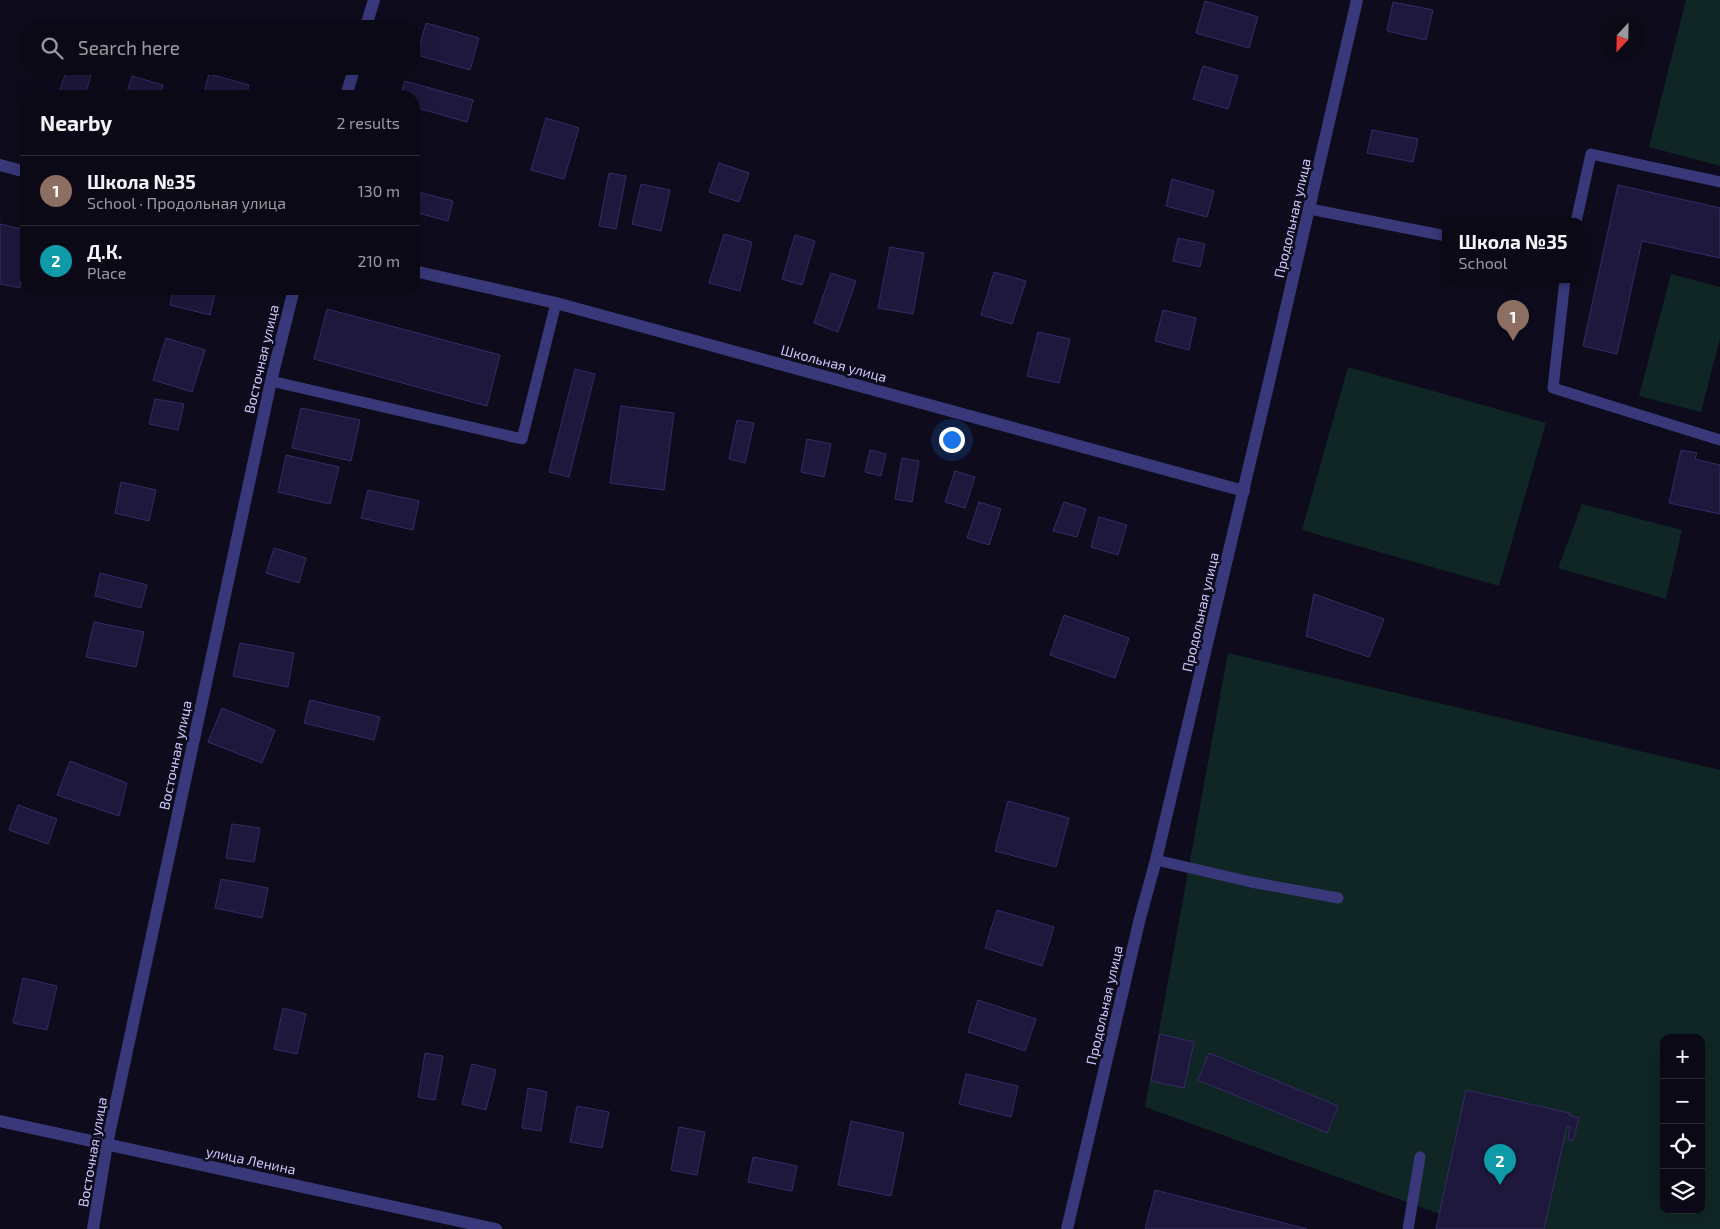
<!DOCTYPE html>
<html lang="en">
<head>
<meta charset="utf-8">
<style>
  :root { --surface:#0a0915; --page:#13121e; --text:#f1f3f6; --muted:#999aa0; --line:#2a2a34; --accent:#8c9099 }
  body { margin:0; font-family:"Exo 2",sans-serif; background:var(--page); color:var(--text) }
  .controls { position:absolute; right:15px; bottom:15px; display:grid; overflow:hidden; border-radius:10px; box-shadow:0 5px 20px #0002 }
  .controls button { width:45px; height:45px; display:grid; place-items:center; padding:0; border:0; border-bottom:1px solid var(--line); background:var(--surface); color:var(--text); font:25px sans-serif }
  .compass { position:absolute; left:1600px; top:15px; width:45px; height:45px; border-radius:50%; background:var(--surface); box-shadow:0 5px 20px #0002; rotate:202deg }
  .you { position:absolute; left:951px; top:439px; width:18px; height:18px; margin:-12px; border:4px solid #fff; border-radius:50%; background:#1a73e8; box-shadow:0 0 0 8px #1a73e833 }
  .badge { display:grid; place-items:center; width:32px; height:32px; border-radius:50%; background:var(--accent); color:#fff; font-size:16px; font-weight:700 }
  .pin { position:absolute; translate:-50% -41px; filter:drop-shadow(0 1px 2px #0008) }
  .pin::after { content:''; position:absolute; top:26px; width:18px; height:15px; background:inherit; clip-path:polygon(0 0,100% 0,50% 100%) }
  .popup { position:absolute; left:1442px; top:218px; width:142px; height:65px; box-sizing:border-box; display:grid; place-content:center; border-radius:10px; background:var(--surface); filter:drop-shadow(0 1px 4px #0005); font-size:16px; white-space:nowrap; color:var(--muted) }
  .popup b { font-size:19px; color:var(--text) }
  .popup::after { content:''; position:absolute; left:50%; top:100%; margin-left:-10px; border:10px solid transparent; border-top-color:var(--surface) }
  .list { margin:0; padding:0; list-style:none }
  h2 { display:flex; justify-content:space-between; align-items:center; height:65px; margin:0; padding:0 20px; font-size:21px }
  h2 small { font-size:16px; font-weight:400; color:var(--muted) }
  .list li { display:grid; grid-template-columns:32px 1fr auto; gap:15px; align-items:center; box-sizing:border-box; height:70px; padding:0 20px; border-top:1px solid var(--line) }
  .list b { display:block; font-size:19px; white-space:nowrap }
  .list p { margin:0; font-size:16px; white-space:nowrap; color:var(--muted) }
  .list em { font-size:16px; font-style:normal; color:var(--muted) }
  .icon { flex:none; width:28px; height:28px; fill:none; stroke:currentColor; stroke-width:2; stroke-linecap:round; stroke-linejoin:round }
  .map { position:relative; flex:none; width:1720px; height:1229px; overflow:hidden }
  .search { position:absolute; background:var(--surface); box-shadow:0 5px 20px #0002; left:20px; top:20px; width:400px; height:55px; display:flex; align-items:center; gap:12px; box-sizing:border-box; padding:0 18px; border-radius:20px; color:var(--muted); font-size:19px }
  .panel { position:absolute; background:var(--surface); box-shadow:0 5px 20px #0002; left:20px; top:90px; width:400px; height:205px; border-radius:20px }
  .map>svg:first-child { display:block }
  .green { fill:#0f2624; fill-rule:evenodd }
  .building { fill:#1e183c; stroke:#352b68 }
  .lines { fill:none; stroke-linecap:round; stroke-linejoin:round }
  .service { stroke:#38387a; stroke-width:11 }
  .minor { stroke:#38387a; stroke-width:12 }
  .tertiary { stroke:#38387a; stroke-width:12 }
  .labels { text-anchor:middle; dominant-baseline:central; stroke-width:5; stroke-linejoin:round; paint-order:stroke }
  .street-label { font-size:14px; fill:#cdc8fd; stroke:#0e0c1c }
</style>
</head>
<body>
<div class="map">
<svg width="1720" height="1229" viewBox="0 0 1720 1229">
  <rect width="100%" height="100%" fill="#0e0c1c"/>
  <g class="green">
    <path d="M1686,0H1720V166L1649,147Z"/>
    <path d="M1671,274L1720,287V338L1701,412L1639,396Z"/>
    <path d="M1348,367L1546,423L1499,586L1302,530Z"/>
    <path d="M1582,504L1682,530L1666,599L1558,568Z"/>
    <path d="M1228,653L1720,770V1229H1481L1145,1107ZM1664,1038H1701V1210H1664Z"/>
  </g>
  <g class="building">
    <path d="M1205,1L1258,17L1249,48L1196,33Z"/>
    <path d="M1393,2L1433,10L1426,40L1387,31Z"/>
    <path d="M426,23L479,38L470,70L417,55Z"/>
    <path d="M1203,66L1238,76L1228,109L1193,99Z"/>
    <path d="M67,69H83L92,71L85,96H58Z"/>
    <path d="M209,74L249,85L246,96H203Z"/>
    <path d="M132,76L163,85L160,96H126Z"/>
    <path d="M405,81L473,100L467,122L414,107V96H400Z"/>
    <path d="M546,118L579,128L564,179L531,170Z"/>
    <path d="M1372,130L1418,139L1413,162L1367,153Z"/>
    <path d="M719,163L749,173L739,202L709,192Z"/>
    <path d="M609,173L626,176L616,229L599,226Z"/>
    <path d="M1172,179L1214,191L1207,217L1166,206Z"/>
    <path d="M641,184L670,190L661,231L632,224Z"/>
    <path d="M1618,185L1720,208V258L1642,241L1617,354L1583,346Z"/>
    <path d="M414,191L453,201L448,221L414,212Z"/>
    <path d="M0,224L26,230V263L20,288L0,284Z"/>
    <path d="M724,234L752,242L740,291L709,283Z"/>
    <path d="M795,235L815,241L802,285L782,279Z"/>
    <path d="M1178,238L1205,244L1200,267L1173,261Z"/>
    <path d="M890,247L924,253L913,314L878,308Z"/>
    <path d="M994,272L1026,281L1012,324L981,315Z"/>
    <path d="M831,273L856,281L838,332L814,323Z"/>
    <path d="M173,289H216L210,315L170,305Z"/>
    <path d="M327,309L500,355L487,406L314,359Z"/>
    <path d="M1163,310L1196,318L1189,350L1155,341Z"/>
    <path d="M1038,332L1070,339L1059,383L1027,376Z"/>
    <path d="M166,338L205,350L192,392L153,380Z"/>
    <path d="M575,369L595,374L569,477L549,472Z"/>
    <path d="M155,399L184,404L178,430L149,424Z"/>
    <path d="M621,406L674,413L664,490L610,483Z"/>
    <path d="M301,408L360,420L351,461L292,448Z"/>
    <path d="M737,420L754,423L745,463L729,459Z"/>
    <path d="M807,439L831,444L824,477L801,472Z"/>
    <path d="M870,450L886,454L881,476L865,472Z"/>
    <path d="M1681,450L1697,453L1695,459L1720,465V514L1669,503Z"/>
    <path d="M286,455L339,467L330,504L278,492Z"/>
    <path d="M902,458L919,461L912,502L895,499Z"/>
    <path d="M955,471L975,477L965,508L945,502Z"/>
    <path d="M121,482L156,490L149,521L115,513Z"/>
    <path d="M368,490L419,501L413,530L361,518Z"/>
    <path d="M979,502L1001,509L989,545L967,538Z"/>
    <path d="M1064,502L1086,509L1077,537L1053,531Z"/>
    <path d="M1099,517L1127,525L1118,555L1091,547Z"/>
    <path d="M274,548L306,558L299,583L266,573Z"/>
    <path d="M100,573L147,585L141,608L95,596Z"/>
    <path d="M1314,594L1384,619L1369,657L1306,636Z"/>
    <path d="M1064,615L1129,638L1115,678L1050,655Z"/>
    <path d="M94,622L144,632L136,667L86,657Z"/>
    <path d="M240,643L294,653L288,687L233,676Z"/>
    <path d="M310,700L380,717L374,740L304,723Z"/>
    <path d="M222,708L275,730L262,763L208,742Z"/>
    <path d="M70,761L127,783L119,816L57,795Z"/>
    <path d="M1008,801L1069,818L1056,867L995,851Z"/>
    <path d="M18,805L57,819L48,844L9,830Z"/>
    <path d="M232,824L260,828L254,862L226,858Z"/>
    <path d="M221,879L268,888L262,918L215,908Z"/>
    <path d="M997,910L1054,927L1042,966L985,948Z"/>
    <path d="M23,978L57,986L47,1030L13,1023Z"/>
    <path d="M978,1000L1036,1019L1025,1051L968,1032Z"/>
    <path d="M283,1008L306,1014L297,1054L274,1049Z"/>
    <path d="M1160,1034L1194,1042L1184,1088L1151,1081Z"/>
    <path d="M425,1053L443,1056L435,1100L418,1097Z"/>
    <path d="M1209,1053L1338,1106L1327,1133L1198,1080Z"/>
    <path d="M472,1064L496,1070L486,1110L462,1104Z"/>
    <path d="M966,1074L1018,1086L1011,1117L959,1104Z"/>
    <path d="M528,1088L547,1092L541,1131L522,1128Z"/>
    <path d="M1466,1090L1570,1113L1569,1115L1579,1118L1573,1141L1568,1140L1570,1127L1567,1126L1544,1229H1436Z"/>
    <path d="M577,1106L609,1112L602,1148L570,1142Z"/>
    <path d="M851,1121L904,1133L891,1196L838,1185Z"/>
    <path d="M679,1127L705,1132L697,1175L671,1170Z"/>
    <path d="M753,1157L797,1166L792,1191L748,1182Z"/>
    <path d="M1155,1190L1307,1229H1145Z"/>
  </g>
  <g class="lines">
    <g class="service">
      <path d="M1310,209L1446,236"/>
      <path d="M1576,222L1591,154L1720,182"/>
      <path d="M1565,280L1553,388L1720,440"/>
      <path d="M271,381L522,439L556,303"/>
      <path d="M1156,860L1251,882L1338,898"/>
      <path d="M1408,1229L1420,1157"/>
    </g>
    <g class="minor">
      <path d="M366,26L374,0"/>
      <path d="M346,96L354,69"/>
      <path d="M0,165L26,172"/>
      <path d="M414,271L556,303L1244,491"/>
      <path d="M93,1229L107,1144L271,381L294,289"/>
    </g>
    <g class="tertiary">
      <path d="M0,1121L496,1229"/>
      <path d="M1067,1229L1140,918L1156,860C1224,574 1292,287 1357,0"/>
    </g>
  </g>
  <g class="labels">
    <g class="street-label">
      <text transform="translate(1292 218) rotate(-77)">Продольная улица</text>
      <text transform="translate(261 359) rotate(-77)">Восточная улица</text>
      <text transform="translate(834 363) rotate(15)">Школьная улица</text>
      <text transform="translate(1200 612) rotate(-77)">Продольная улица</text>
      <text transform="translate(175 755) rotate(-78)">Восточная улица</text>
      <text transform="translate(1104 1005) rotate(-77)">Продольная улица</text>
      <text transform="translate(92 1152) rotate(-80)">Восточная улица</text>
      <text transform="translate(251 1160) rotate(12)">улица Ленина</text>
    </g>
  </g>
</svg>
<div class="controls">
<button>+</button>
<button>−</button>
<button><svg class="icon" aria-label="locate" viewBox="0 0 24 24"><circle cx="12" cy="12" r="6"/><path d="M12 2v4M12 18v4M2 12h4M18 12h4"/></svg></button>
<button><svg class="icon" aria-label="layers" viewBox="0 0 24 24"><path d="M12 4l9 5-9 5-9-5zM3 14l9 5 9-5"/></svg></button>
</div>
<svg class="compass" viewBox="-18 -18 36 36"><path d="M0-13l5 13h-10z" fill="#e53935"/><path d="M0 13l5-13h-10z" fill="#999aa0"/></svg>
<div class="you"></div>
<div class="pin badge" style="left:1513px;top:341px;background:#8d6e63">1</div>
<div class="popup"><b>Школа №35</b>School</div>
<div class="pin badge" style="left:1500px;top:1185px;background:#0f9aa8">2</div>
<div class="search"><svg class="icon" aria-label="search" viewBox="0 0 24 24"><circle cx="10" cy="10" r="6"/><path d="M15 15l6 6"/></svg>Search here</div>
<section class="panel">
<h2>Nearby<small>2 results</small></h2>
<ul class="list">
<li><span class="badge" style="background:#8d6e63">1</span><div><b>Школа №35</b><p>School · Продольная улица</p></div><em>130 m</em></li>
<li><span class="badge" style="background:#0f9aa8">2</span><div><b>Д.К.</b><p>Place</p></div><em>210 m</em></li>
</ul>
</section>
</div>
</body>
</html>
